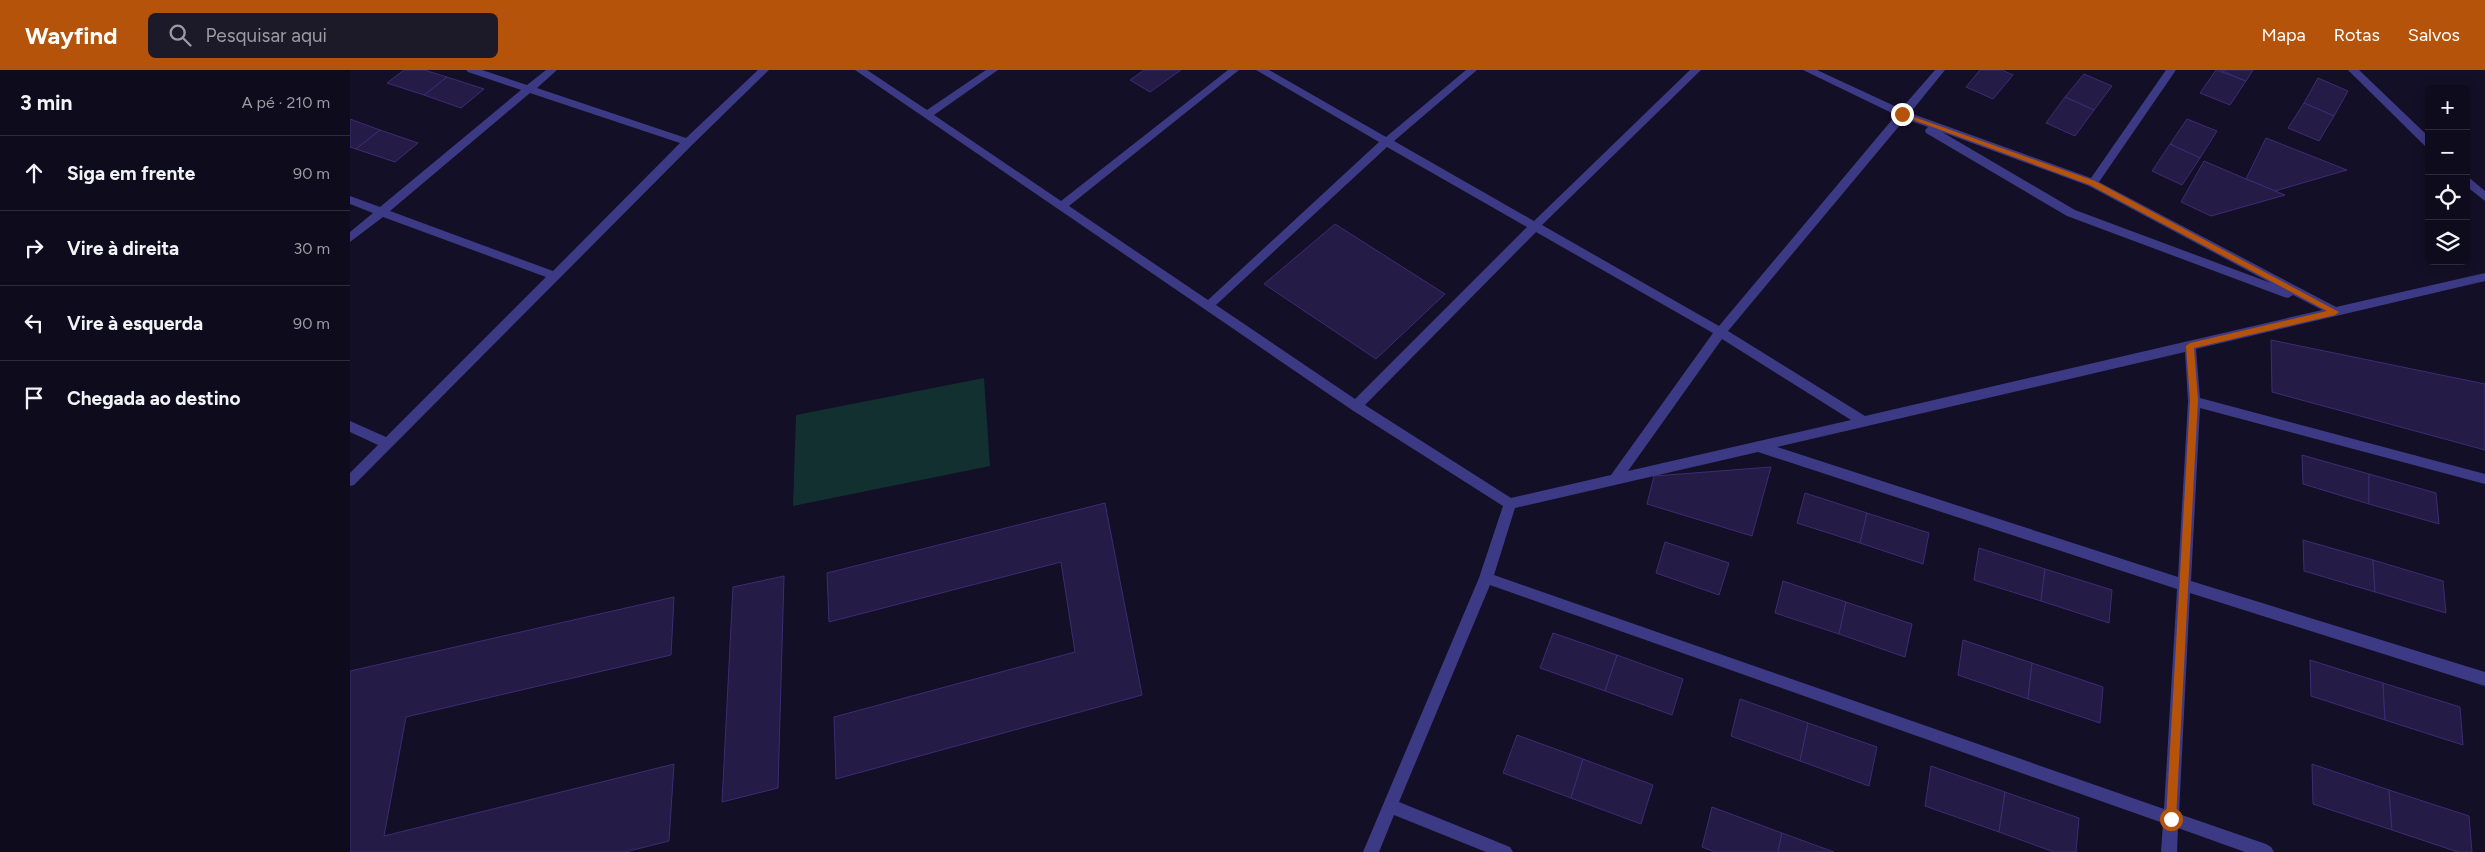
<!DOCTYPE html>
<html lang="pt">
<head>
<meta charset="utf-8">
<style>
  :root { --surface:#0e0b1c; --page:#1c1929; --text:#f1f3f6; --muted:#9b9ba3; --line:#2e2b3b; --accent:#b45309 }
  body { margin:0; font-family:Figtree,sans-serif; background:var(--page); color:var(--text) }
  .controls { position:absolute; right:15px; top:15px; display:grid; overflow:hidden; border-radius:8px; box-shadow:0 2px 12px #0003 }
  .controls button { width:45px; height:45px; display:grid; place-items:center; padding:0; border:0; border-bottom:1px solid var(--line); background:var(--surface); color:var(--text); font:25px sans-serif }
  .stop { position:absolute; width:15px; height:15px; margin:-11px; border:4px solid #b45309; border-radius:50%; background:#fff }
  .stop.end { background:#b45309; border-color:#fff; box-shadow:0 1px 5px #0008 }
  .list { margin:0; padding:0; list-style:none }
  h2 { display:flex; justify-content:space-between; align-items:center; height:65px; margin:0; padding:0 20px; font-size:21px }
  h2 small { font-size:16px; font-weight:400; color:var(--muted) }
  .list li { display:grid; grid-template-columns:32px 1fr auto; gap:15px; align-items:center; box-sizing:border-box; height:75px; padding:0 20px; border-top:1px solid var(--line) }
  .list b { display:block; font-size:19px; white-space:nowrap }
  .list em { font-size:16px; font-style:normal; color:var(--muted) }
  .icon { flex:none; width:28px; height:28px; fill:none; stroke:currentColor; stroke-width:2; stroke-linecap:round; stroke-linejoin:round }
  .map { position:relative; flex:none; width:2135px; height:782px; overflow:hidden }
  header { display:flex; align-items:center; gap:30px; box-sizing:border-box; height:70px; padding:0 25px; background:var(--accent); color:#fff }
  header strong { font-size:24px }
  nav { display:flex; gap:28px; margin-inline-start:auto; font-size:18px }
  .search { width:350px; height:45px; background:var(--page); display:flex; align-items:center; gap:12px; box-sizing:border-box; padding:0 18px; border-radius:8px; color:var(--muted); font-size:19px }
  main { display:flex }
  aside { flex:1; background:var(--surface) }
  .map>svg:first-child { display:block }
  .green { fill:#12302f }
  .building { fill:#241b47; stroke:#3b2d73 }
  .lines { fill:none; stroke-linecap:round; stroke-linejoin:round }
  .minor { fill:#3d3a85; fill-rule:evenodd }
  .route { fill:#b45309 }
</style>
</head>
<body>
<header>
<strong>Wayfind</strong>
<div class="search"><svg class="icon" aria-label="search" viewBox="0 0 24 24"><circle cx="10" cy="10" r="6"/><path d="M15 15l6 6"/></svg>Pesquisar aqui</div>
<nav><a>Mapa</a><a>Rotas</a><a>Salvos</a></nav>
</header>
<main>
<aside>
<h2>3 min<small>A pé · 210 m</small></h2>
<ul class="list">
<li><svg class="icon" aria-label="ahead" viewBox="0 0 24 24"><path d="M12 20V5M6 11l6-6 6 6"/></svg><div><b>Siga em frente</b></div><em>90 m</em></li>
<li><svg class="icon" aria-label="right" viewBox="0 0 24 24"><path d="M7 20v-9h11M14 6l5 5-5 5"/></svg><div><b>Vire à direita</b></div><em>30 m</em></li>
<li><svg class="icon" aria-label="left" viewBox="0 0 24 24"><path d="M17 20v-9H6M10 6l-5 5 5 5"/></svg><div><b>Vire à esquerda</b></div><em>90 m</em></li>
<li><svg class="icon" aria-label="arrive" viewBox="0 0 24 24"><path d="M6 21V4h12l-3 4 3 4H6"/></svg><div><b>Chegada ao destino</b></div></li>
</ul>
</aside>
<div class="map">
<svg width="2135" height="782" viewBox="0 0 2135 782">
  <rect width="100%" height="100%" fill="#130f26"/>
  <path class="green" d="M634,308L640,396L443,436L446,345Z"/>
  <g class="building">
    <path d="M54,0H74L97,7L74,25L37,13Z"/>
    <path d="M794,0H831L800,22L780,10Z"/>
    <path d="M1630,0H1652L1663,5L1643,29L1616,17Z"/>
    <path d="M1866,0L1896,11L1880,35L1850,23Z"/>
    <path d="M1870,0H1903L1896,11Z"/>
    <path d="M1734,4L1762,16L1744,40L1715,27Z"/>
    <path d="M97,7L134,19L111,38L74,25Z"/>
    <path d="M1968,8L1998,21L1984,46L1954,33Z"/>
    <path d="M1715,27L1744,40L1725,66L1696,53Z"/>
    <path d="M1954,33L1984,46L1969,71L1938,58Z"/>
    <path d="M0,49L30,60L6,79L0,77Z"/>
    <path d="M1837,49L1867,61L1850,88L1820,74Z"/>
    <path d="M30,60L68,73L45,92L6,79Z"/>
    <path d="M1916,68L1997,100L1925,121L1896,109Z"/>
    <path d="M1820,74L1850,88L1832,115L1802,101Z"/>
    <path d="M1854,91L1896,109L1935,125L1861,146L1831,132Z"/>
    <path d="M985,154L1095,224L1026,289L914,214Z"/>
    <path d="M1921,270L2135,314V380L1922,322Z"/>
    <path d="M1952,385L2019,404V434L1953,414Z"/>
    <path d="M1421,397L1402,466L1297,434L1304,406Z"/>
    <path d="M2019,404L2086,423L2089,454L2019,434Z"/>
    <path d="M1455,423L1517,443L1510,473L1447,453Z"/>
    <path d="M755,433L792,625L486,709L484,647L725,582L711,492L479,552L477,503Z"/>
    <path d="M1517,443L1579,463L1573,494L1510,473Z"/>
    <path d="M1953,470L2023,490L2025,522L1954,501Z"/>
    <path d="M1315,472L1379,493L1369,525L1306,503Z"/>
    <path d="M1629,478L1695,499L1691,531L1624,510Z"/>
    <path d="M2023,490L2093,511L2096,543L2025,522Z"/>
    <path d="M1695,499L1762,520L1759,553L1691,531Z"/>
    <path d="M434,506L428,718L372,732L383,517Z"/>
    <path d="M1433,511L1496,532L1489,564L1425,543Z"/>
    <path d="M324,527L321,585L56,647L34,766L324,694L319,771L275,782H0V601Z"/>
    <path d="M1496,532L1562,554L1555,587L1489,564Z"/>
    <path d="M1203,563L1267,585L1255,621L1190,598Z"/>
    <path d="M1613,570L1682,593L1678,629L1608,605Z"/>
    <path d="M1267,585L1333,609L1322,645L1255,621Z"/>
    <path d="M1960,590L2033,613L2035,650L1961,626Z"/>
    <path d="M1682,593L1753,617L1750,653L1678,629Z"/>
    <path d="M2033,613L2110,637L2113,675L2035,650Z"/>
    <path d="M1390,629L1458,653L1450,691L1381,666Z"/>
    <path d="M1458,653L1527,677L1519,716L1450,691Z"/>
    <path d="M1167,665L1233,689L1221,728L1153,703Z"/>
    <path d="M1233,689L1303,715L1291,754L1221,728Z"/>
    <path d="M1962,694L2039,720L2042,760L1963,734Z"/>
    <path d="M1581,696L1655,722L1649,762L1575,736Z"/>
    <path d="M2039,720L2119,746L2122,782H2108L2042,760Z"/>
    <path d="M1655,722L1729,748L1726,782H1704L1649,762Z"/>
    <path d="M1362,737L1432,763L1428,782H1365L1352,777Z"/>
    <path d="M1432,763L1484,782H1428Z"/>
  </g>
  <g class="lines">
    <g class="minor">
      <path d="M116,0H132L177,15L196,0H207L187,18L336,68L408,0H419L342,75L4,415L0,416V403L28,375L0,362V351L36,367L196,207L33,147L0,172V162L23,143L0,134V126L30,137L171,20L118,2ZM180,23L330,73L203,201L40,141Z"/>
      <path d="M505,0H517L577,40L636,0H648L584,45L711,131L878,0H889L719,136L858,230L1029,72L906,0H919L1036,67L1116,0H1127L1044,71L1184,151L1340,0H1351L1192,155L1369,256L1546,45L1453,0H1467L1551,39L1585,0H1595L1560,43L1741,108L1816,0H1826L1749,112L1986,237L2135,203V211L1846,279L1850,328L2135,404V414L1850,338L1841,511L2135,602V616L1840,523L1829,744L1916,774L1921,777L1924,782H1895L1828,758L1827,782H1811L1813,753L1140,515L1049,732L1160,777L1163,782H1136L1044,745L1029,782H1013L1129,508L1153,436L1002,340ZM1555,49L1578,57L1575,60L1576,63L1717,146L1934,227L1938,228L1943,225L1972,240L1515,346L1378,261ZM1592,62L1739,116L1921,213L1725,140ZM1037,77L1177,157L1005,329L866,235ZM1186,162L1363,263L1261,405L1161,428L1015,335ZM1372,269L1501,350L1278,401ZM1835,282L1838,331L1828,507L1427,377ZM1408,382L1827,519L1814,739L1144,505L1165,438Z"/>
      <path d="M1998,0H2009L2079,67V77L2075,76Z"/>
      <path d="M2116,105L2135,121V131L2116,116Z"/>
    </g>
  </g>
  <path class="route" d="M1550,42L1745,111L1989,242L1985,245L1844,278L1848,330L1826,749L1821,754L1816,749L1840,330L1836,276L1840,273L1977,241L1740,115L1550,45Z"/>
</svg>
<div class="controls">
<button>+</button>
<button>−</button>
<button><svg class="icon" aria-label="locate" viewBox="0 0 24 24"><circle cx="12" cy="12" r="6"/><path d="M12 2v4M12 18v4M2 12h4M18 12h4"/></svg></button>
<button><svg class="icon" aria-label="layers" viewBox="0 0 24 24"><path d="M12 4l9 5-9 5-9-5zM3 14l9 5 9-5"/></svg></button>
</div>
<div class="stop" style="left:1821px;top:749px"></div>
<div class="stop end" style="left:1552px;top:44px"></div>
</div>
</main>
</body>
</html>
